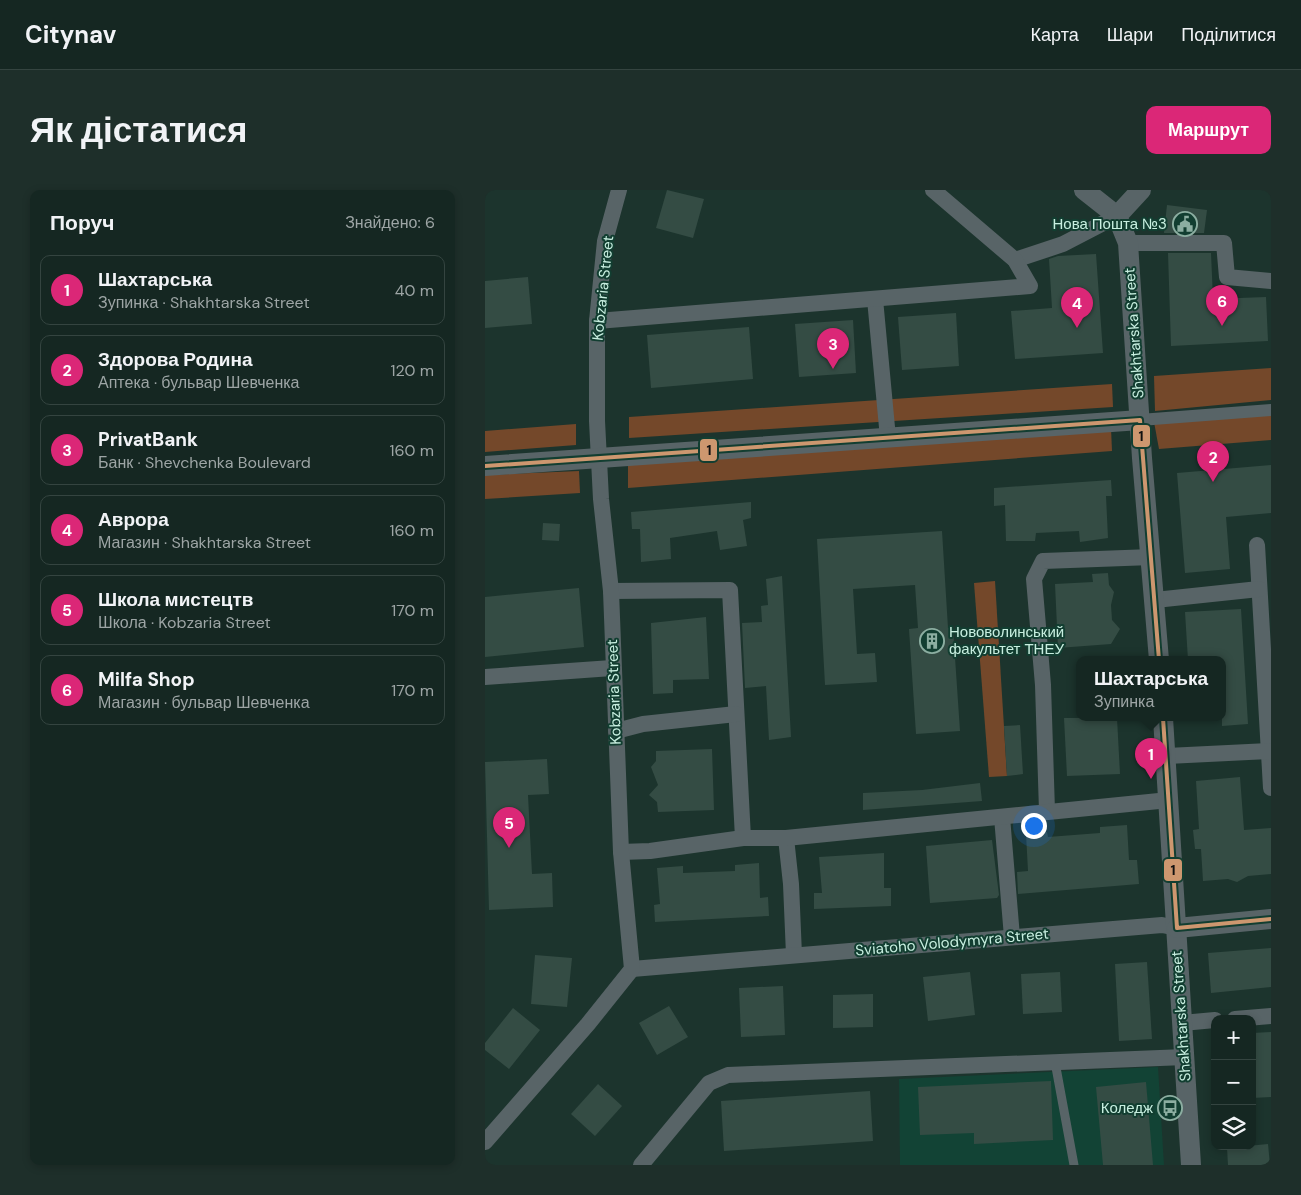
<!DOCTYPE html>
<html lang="uk">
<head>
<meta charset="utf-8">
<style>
  :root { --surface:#152722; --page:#1e2f2a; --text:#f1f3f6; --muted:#9da5a5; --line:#344440; --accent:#db2777 }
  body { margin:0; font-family:"DM Sans",sans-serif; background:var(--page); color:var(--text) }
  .controls { position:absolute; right:15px; bottom:15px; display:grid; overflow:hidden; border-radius:10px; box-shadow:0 2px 8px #0003 }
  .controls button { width:45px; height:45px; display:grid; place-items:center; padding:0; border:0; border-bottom:1px solid var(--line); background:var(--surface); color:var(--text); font:25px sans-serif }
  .you { position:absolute; left:548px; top:635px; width:18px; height:18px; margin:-12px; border:4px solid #fff; border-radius:50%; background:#1a73e8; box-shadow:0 0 0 8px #1a73e833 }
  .badge { display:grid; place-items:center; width:32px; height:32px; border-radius:50%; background:var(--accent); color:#fff; font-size:16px; font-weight:700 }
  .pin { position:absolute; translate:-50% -41px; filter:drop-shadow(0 1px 2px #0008) }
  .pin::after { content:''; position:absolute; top:26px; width:18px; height:15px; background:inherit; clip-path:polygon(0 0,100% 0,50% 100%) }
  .popup { position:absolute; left:591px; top:466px; width:150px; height:65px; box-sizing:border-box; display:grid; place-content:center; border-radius:10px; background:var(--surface); filter:drop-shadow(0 1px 4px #0005); font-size:16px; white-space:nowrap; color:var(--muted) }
  .popup b { font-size:19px; color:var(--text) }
  .popup::after { content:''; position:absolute; left:50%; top:100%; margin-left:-10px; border:10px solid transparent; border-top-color:var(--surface) }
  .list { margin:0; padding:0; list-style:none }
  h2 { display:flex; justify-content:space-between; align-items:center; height:65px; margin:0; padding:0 20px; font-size:21px }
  h2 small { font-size:16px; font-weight:400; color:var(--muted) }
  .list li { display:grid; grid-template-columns:32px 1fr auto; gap:15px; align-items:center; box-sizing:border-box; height:70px; margin:0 10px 10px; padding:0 10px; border:1px solid var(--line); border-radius:10px }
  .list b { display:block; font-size:19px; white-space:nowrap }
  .list p { margin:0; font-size:16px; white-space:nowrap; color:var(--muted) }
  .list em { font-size:16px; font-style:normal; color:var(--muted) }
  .icon { flex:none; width:28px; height:28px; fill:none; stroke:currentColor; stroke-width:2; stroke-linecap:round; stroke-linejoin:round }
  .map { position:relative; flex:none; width:786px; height:975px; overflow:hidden; border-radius:10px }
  header { display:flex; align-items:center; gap:30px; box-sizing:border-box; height:70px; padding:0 25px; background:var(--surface); border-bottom:1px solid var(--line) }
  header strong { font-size:24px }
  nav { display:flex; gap:28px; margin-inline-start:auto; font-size:18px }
  .intro { display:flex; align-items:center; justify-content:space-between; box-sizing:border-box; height:120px; padding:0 30px }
  h1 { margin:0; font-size:35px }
  .button { padding:12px 22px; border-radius:10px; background:var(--accent); color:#fff; font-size:18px; font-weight:700 }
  main { display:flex; gap:30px; padding:0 30px }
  aside { flex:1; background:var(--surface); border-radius:10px; box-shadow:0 2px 8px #0003 }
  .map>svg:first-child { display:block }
  .built { fill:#124335 }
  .green { fill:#74482a }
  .building { fill:#344c44 }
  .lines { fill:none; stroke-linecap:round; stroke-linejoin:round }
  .service { stroke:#586467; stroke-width:9 }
  .pedestrian { stroke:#586467; stroke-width:12 }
  .minor { stroke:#586467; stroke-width:16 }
  .tertiary { stroke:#586467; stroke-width:20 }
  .bus-1-casing { stroke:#123e31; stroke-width:8 }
  .bus-1 { stroke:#cd976f; stroke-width:4 }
  .labels { text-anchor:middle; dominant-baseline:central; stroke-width:4; stroke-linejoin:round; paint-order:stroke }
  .poi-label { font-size:15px; fill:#c8efe0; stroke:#123e31; text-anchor:end }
  .street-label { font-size:15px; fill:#c8efe0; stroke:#123e31 }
  .line-badge { stroke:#123e31; stroke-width:2 }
  .pale-badge-label { font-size:14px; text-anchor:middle; font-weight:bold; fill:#111 }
</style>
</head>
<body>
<header>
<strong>Citynav</strong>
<nav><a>Карта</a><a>Шари</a><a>Поділитися</a></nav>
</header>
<div class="intro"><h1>Як дістатися</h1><a class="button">Маршрут</a></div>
<main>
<aside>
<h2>Поруч<small>Знайдено: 6</small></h2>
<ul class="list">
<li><span class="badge">1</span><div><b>Шахтарська</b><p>Зупинка · Shakhtarska Street</p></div><em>40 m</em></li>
<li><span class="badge">2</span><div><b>Здорова Родина</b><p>Аптека · бульвар Шевченка</p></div><em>120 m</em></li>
<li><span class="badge">3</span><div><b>PrivatBank</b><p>Банк · Shevchenka Boulevard</p></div><em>160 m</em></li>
<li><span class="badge">4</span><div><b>Аврора</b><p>Магазин · Shakhtarska Street</p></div><em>160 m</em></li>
<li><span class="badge">5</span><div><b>Школа мистецтв</b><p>Школа · Kobzaria Street</p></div><em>170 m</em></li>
<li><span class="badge">6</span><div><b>Milfa Shop</b><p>Магазин · бульвар Шевченка</p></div><em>170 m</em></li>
</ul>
</aside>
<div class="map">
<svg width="786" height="975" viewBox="0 0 786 975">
  <rect width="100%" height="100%" fill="#1c342d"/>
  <path class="built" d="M673,877L679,975H415L414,889Z"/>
  <g class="green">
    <path d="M786,178V210L670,221L669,186Z"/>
    <path d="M627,194L628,217L144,248V227Z"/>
    <path d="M786,223V250L674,259L669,232Z"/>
    <path d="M91,234V255L0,262V241Z"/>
    <path d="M626,238L627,261L143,298V273Z"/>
    <path d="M94,281L95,303L0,309V285Z"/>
    <path d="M510,391L522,586L504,587L489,393Z"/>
  </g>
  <g class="building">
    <path d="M182,0L219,9L208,48L171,38Z"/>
    <path d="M682,15L722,20L719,43H679Z"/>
    <path d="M683,63H726L728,109L781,107L783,151L686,156Z"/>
    <path d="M611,64L618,163L530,169L526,121L567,118L564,69L573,66Z"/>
    <path d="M43,87L47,134L0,138V91Z"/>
    <path d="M471,123L474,176L417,180L413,127Z"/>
    <path d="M368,130L371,183L314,187L310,134Z"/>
    <path d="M264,137L268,189L166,198L162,145Z"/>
    <path d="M786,275V323L741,327L745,379L700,383L692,283Z"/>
    <path d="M626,290L627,306H621L623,348L595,352L594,341L551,343L550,351H521L520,315L509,316V298Z"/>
    <path d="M266,312V328L258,330L262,356L235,360L232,341L185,348L186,369L156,372L155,339H147L146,322Z"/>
    <path d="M58,333L75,334L74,351L57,350Z"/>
    <path d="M457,341L463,438H468L475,541L431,544L424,439L433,438L430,395L368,399L372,464L390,463L392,492L340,495L332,349Z"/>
    <path d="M623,383L624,395L629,402L626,415L627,430L635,439L626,454L573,458L570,394L608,392L607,384Z"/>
    <path d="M297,386L306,547L284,550L281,496L260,498L257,433L277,432L276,416L283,415L281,389Z"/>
    <path d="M94,398L99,457L0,467V407Z"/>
    <path d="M756,419L763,534L737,536V470H703L700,422Z"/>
    <path d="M221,427L224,489L188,490V503L168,504L166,433Z"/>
    <path d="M579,528H632L635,584L582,586Z"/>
    <path d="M535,535L538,584L522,586L519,536Z"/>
    <path d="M227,559L229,620L173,622L172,612L164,605L173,595L166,577L171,571V561Z"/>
    <path d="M62,569L64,604L43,605L47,684L67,683L68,717L4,720L0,572Z"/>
    <path d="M755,587L759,640L786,638V684L763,686L752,692L743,689L718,691L716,659H710L708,640L714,639L711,591Z"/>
    <path d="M495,593L497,611L378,620V603L437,600Z"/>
    <path d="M642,635L644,670H652L654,694L533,704L532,682L543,681L541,644L562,642L563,647L615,643V637Z"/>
    <path d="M507,650L514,705L512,708L445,713L441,656Z"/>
    <path d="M399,663V698H406V716L329,719V703H337L334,667Z"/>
    <path d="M274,673L275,708L283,707L284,726L170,732L169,715L175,714L172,678L198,676V683L250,681V675Z"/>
    <path d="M786,758V797L726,803L723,763Z"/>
    <path d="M50,765L87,768L82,817L46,814Z"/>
    <path d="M662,772L667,849L634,851L630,774Z"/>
    <path d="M485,782L490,825L443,831L438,787Z"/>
    <path d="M575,782L577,822L538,824L536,784Z"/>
    <path d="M298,796L300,845L256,847L254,798Z"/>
    <path d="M388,804V837L348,838V805Z"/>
    <path d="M184,816L203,847L172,865L154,833Z"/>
    <path d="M28,818L55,840L24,879L0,860V853Z"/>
    <path d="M786,842V907L767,908V843Z"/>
    <path d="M566,891L568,950L489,954V943L435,945L433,897Z"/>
    <path d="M661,892L668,975H618L611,897Z"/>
    <path d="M113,894L137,916L110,946L86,924Z"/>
    <path d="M385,901L388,951L239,961L236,911Z"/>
    <path d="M783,954L785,975H743L742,958Z"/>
  </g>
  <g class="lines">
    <path class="service" d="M570,872L589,975"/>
    <path class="pedestrian" d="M655,230L786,220"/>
    <g class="minor">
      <path d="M643,53H739L742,87L786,91"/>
      <path d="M530,70L578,54L632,26"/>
      <path d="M390,109L403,248"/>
      <path d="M112,131L545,96L530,70L448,0"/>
      <path d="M772,355L786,598"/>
      <path d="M126,401L245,400L258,648"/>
      <path d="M670,410L774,399"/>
      <path d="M0,487L127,478"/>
      <path d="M131,541L158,534L251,524"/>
      <path d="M682,566L784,561"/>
      <path d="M562,621L558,495L549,389L558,371L667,367"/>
      <path d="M517,627L527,747"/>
      <path d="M301,648L306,694L309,765"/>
      <path d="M136,662L165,661L258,648H301L684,610"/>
      <path d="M147,779L677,735L692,738"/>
      <path d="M750,829L786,826"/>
      <path d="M697,833L730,830"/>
      <path d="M0,952L103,834L147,779L136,662L126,401L116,309L112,231V131L120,51L134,0"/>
      <path d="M156,975L224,893L243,885L700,867"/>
    </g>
    <g class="tertiary">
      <path d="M599,0L632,26L643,53L657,268L674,470"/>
      <path d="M632,26L656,0"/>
      <path d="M0,276L655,230"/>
      <path d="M678,528L706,975"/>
      <path d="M692,738L786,729"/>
    </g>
    <defs>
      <g id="bus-1">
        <path d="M0,276L655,230L674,470"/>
        <path d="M678,528L692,738L786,729"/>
      </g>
    </defs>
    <use href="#bus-1" class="bus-1-casing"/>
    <use href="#bus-1" class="bus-1"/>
  </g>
  <defs>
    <symbol id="civic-ring" viewBox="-11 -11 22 22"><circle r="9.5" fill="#123e31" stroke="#8caea1" stroke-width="1.5"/><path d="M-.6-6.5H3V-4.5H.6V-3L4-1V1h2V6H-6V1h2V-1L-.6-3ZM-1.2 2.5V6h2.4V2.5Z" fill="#8caea1"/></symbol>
    <symbol id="building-ring" viewBox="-11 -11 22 22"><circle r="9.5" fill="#123e31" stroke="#8caea1" stroke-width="1.5"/><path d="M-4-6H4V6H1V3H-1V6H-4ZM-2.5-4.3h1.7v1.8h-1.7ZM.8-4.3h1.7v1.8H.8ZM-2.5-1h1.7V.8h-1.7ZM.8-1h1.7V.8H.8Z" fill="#8caea1"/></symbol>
    <symbol id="bus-ring" viewBox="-11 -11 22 22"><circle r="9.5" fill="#123e31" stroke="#8caea1" stroke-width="1.5"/><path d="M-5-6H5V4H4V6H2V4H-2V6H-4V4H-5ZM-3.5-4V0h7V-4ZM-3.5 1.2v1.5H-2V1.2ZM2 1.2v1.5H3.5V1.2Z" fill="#8caea1"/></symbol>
  </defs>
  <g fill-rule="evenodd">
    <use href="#civic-ring" x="686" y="20" width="28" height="28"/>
    <use href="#building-ring" x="433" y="437" width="28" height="28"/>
    <use href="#bus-ring" x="671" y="904" width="28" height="28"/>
  </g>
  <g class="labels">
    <g class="poi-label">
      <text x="682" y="34">Нова Пошта №3</text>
      <text x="464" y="442" text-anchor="start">Нововолинський<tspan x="464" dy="17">факультет ТНЕУ</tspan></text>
      <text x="668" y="918">Коледж</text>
    </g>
    <g class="street-label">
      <text transform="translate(118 98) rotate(-84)">Kobzaria Street</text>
      <text transform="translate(649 143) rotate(-94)">Shakhtarska Street</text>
      <text transform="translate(129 502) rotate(-92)">Kobzaria Street</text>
      <text transform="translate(467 752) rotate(-5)">Sviatoho Volodymyra Street</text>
      <text transform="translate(696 826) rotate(-94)">Shakhtarska Street</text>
    </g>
  </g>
  <g class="line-badge">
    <rect x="647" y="234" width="19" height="24" rx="5" fill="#cd976f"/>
    <rect x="214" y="248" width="19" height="24" rx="5" fill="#cd976f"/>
    <rect x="678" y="668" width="20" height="24" rx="5" fill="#cd976f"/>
  </g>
  <g class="pale-badge-label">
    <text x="656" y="251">1</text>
    <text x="224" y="265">1</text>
    <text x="688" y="685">1</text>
  </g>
</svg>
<div class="controls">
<button>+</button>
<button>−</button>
<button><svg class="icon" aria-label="layers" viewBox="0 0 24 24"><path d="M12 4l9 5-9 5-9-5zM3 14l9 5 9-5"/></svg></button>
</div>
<div class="you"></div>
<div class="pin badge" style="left:666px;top:589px">1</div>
<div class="popup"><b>Шахтарська</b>Зупинка</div>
<div class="pin badge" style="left:728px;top:292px">2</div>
<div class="pin badge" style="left:348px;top:179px">3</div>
<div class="pin badge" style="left:592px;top:138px">4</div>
<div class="pin badge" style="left:24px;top:658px">5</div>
<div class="pin badge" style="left:737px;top:136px">6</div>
</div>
</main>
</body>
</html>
